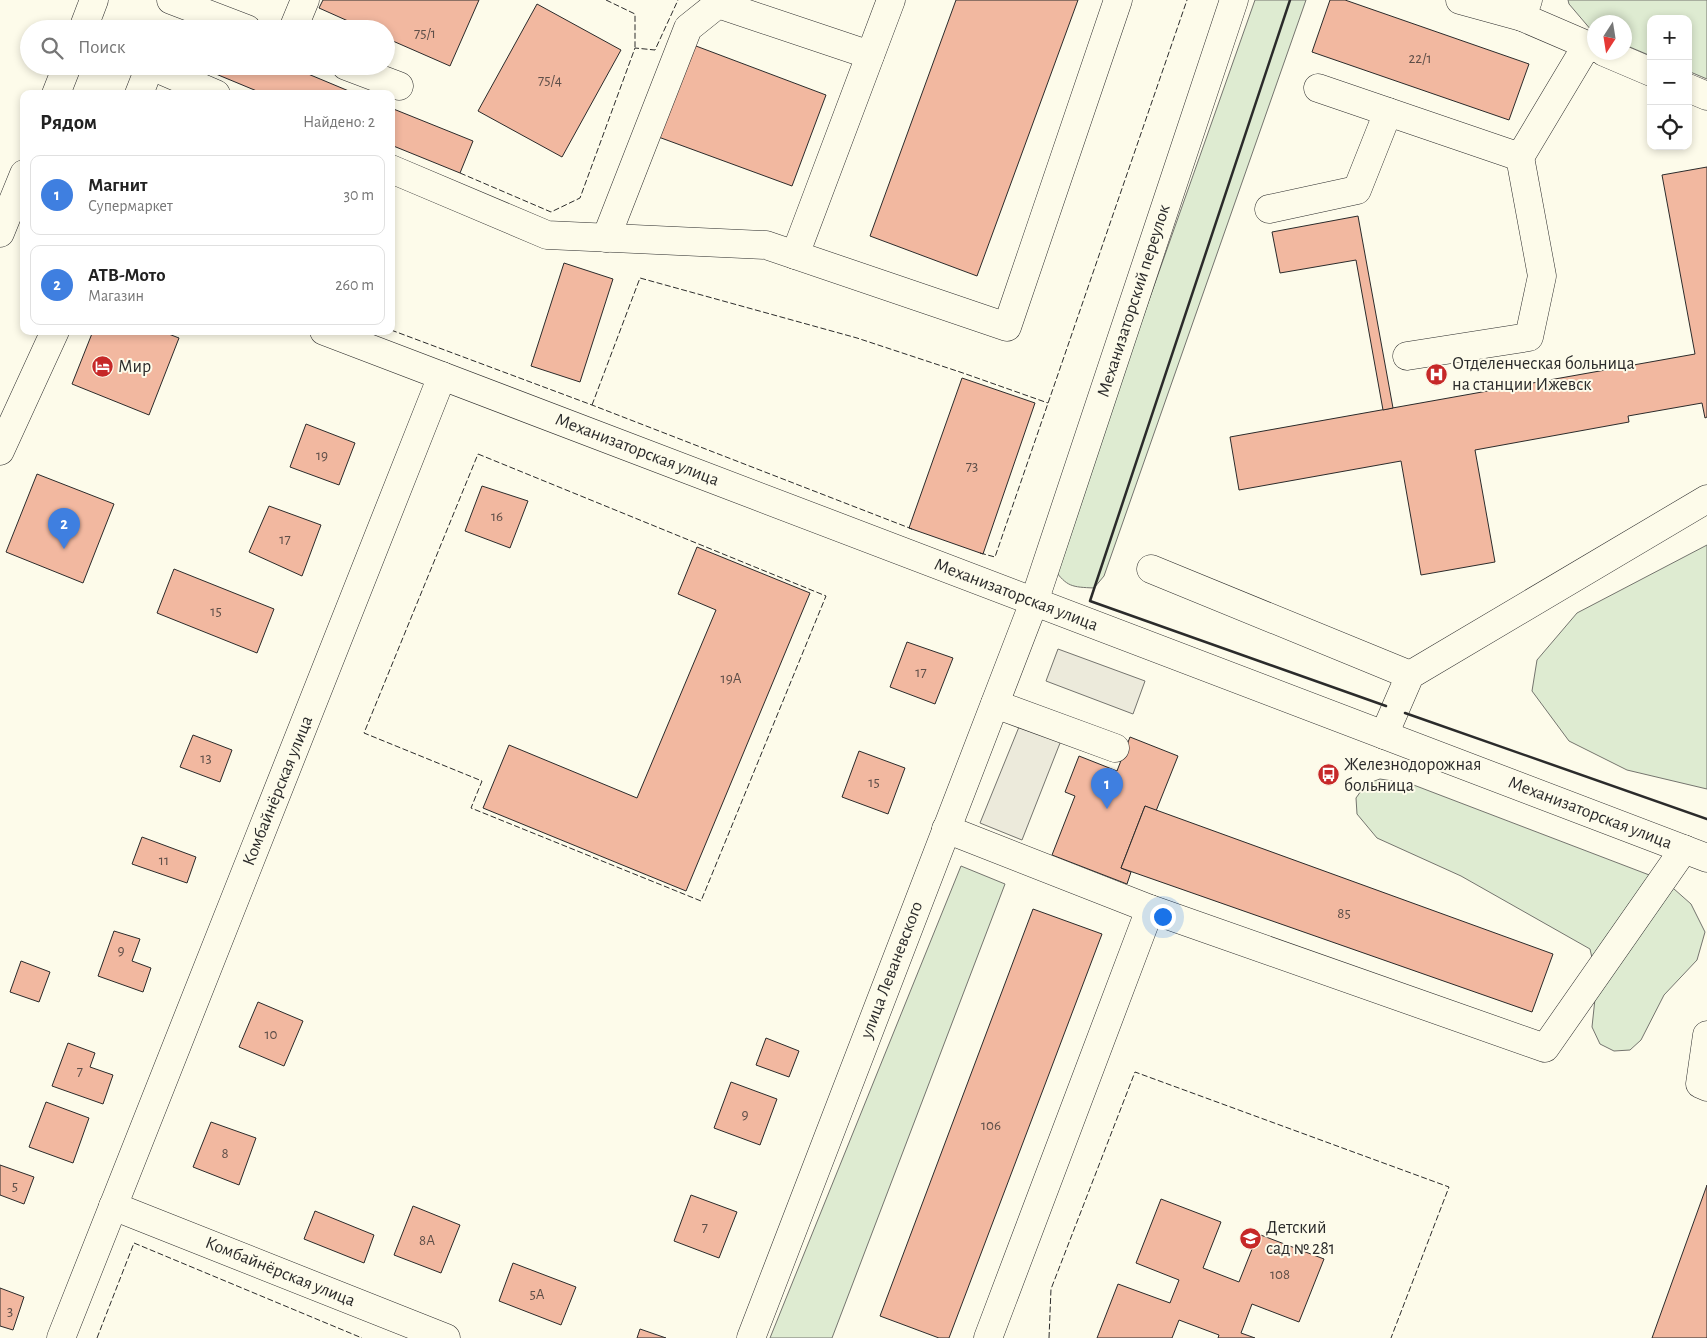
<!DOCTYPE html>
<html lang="ru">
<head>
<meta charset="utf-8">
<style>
  :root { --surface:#fff; --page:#f2f2f2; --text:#222; --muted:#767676; --line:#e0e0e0; --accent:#d93025 }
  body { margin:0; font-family:"Alegreya Sans",sans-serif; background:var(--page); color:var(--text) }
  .controls { position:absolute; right:15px; top:15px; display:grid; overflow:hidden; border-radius:10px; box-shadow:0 2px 8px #0003 }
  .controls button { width:45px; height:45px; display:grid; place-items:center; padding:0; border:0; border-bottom:1px solid var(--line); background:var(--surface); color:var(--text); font:25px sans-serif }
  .compass { position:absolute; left:1587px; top:15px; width:45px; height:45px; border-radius:50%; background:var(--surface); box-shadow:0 2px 8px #0003; rotate:192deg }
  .you { position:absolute; left:1162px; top:916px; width:18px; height:18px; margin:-12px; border:4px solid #fff; border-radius:50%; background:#1a73e8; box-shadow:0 0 0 8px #1a73e833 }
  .badge { display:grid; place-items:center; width:32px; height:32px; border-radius:50%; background:var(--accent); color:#fff; font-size:16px; font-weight:700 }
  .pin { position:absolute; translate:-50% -41px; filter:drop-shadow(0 1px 2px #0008) }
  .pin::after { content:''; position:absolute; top:26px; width:18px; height:15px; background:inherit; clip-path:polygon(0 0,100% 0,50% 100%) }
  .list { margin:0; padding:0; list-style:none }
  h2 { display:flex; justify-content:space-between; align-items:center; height:65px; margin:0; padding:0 20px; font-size:21px }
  h2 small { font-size:16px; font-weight:400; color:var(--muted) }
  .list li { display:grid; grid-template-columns:32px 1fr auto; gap:15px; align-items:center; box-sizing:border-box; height:80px; margin:0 10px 10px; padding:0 10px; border:1px solid var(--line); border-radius:10px }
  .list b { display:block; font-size:19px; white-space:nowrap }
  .list p { margin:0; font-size:16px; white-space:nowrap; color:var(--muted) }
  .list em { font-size:16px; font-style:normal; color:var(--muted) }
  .icon { flex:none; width:28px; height:28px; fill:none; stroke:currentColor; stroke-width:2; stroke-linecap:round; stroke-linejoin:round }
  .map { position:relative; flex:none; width:1707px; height:1338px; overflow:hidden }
  .search { position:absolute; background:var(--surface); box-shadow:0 2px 8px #0003; left:20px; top:20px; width:375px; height:55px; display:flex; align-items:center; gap:12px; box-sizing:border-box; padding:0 18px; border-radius:28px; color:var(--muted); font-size:19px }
  .panel { position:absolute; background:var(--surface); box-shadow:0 2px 8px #0003; left:20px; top:90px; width:375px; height:245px; border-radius:10px }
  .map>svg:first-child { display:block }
  .green { fill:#deebd1; stroke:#74746e }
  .parking { fill:#eceadb; stroke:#74746e }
  .building { fill:#f2b8a0; stroke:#2b2b2b }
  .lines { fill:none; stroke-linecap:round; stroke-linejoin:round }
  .minor-casing { stroke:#2b2b2b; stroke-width:29 }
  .major-casing { stroke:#2b2b2b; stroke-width:29 }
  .minor { stroke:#fdfbea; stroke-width:28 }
  .major { stroke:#fdfbea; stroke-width:28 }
  .fence { stroke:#2b2b2b; stroke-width:1; stroke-dasharray:6 2.5; stroke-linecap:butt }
  .wall { stroke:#2b2b2b; stroke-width:2.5 }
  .labels { text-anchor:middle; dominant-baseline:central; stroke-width:4; stroke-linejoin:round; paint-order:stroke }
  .number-label { font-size:15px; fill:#5d4e48 }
  .street-label { font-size:18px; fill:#2b2b2b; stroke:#fdfbea }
  .poi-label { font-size:18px; fill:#2b2b2b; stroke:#fdfbea; text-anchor:start }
</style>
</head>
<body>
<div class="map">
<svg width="1707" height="1338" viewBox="0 0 1707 1338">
  <rect width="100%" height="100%" fill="#fdfbea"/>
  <g class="green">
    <path d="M1255,0H1306L1104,576L1094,588C1072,587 1067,587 1054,569Z"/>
    <path d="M1568,0H1707V79L1688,71V19H1651V56L1625,45L1624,22H1594V32L1592,31L1569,4Z"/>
    <path d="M1707,545V789L1627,770L1569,741L1532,691L1537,660L1577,613Z"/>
    <path d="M1380,779L1411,784L1665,881L1691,904L1705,932L1697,960L1664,995L1641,1040L1630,1050L1614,1051L1600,1044L1592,1027L1597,980L1590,949L1461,876L1377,838L1357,814L1356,798L1366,784Z"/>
    <path d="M961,866L1005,884L832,1338H770Z"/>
  </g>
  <g class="parking">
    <path d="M1058,649L1145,681L1133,714L1046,681Z"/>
    <path d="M1021,722L1062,738L1022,840L980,823Z"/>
  </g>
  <g class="building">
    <path d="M323,0H479L450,66L386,38V29H366L319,8Z"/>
    <path d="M956,0H1078L977,276L870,236Z"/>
    <path d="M1330,0H1345L1529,64L1509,120L1312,52Z"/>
    <path d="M537,4L621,50L562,157L478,111Z"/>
    <path d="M688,43L826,95L792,186L653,135Z"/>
    <path d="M199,66H289L356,94H264L199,67Z"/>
    <path d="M391,108L473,141L460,173L391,145Z"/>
    <path d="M1707,167V417L1705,418L1702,403L1628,416L1629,422L1475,450L1495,562L1421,575L1401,461L1239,490L1230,437L1695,354L1662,175Z"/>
    <path d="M1358,216L1393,408L1383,410L1356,260L1280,273L1272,232Z"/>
    <path d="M564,263L613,279L580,382L531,366Z"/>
    <path d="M93,331H161L179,338L149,415L72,384Z"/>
    <path d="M962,378L1035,403L983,554L909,528Z"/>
    <path d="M306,424L355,443L339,485L290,467Z"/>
    <path d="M37,474L114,504L83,583L6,552Z"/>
    <path d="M482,486L528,501L510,548L465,531Z"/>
    <path d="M269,506L321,525L302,576L249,552Z"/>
    <path d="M697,547L810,593L686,891L483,808L509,745L637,798L716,610L678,594Z"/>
    <path d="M174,569L274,609L257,653L157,613Z"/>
    <path d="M907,642L953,658L935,704L890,687Z"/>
    <path d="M193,735L232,750L220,782L180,767Z"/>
    <path d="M1130,737L1178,756L1156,811L1145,806L1121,868L1131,872L1127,884L1052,855L1075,796L1065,792L1079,756L1117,771Z"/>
    <path d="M859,751L905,768L888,814L842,797Z"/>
    <path d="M1145,806L1553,954L1532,1012L1121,868Z"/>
    <path d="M142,837L196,857L187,883L132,864Z"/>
    <path d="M1033,909L1102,934L949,1338H939L880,1316Z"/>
    <path d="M114,931L140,939L132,961L151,968L143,992L98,976Z"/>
    <path d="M21,961L50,972L39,1002L10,992Z"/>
    <path d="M258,1002L303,1021L284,1066L239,1047Z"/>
    <path d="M766,1038L799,1051L789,1077L756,1065Z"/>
    <path d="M68,1043L95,1053L90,1067L113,1075L103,1104L52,1086Z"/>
    <path d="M731,1082L777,1099L760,1145L714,1128Z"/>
    <path d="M46,1102L89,1118L73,1163L29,1147Z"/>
    <path d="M211,1122L256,1138L239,1185L193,1167Z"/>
    <path d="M0,1165L34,1177L24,1204L0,1195Z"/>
    <path d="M1707,1185V1338H1652Z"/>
    <path d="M691,1195L737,1212L719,1258L674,1241Z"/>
    <path d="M1161,1199L1221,1222L1203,1268L1239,1282L1258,1234L1324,1259L1299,1322L1252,1304L1241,1333L1255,1338H1218L1219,1335L1179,1320L1172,1338H1097L1118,1284L1170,1303L1179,1280L1136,1263Z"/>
    <path d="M413,1206L460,1225L441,1273L394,1255Z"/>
    <path d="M315,1211L374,1235L364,1263L304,1239Z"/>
    <path d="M513,1263L576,1287L561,1325L499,1301Z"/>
    <path d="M0,1288L24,1297L13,1330L0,1326Z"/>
    <path d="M640,1329L666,1338H637Z"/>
  </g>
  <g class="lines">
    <defs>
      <g id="minor">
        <path d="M171,0L247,29"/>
        <path d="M1460,0L1522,17"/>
        <path d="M1528,0L1522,17L1594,48"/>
        <path d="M293,29L305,0"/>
        <path d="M1604,52L1651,72"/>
        <path d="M151,66L216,94"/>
        <path d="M346,66L399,86"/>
        <path d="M1318,88L1520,157L1587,45"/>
        <path d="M1688,88L1707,96"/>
        <path d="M139,94L150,66"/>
        <path d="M391,169L547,235L766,245L1007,327L1118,0"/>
        <path d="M1269,209L1357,190L1388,112"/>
        <path d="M606,238L688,28L718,4L870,55"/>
        <path d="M795,255L891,0"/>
        <path d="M324,331L1707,858"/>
        <path d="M1407,356L1529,337L1542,276L1520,157"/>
        <path d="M0,451L55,331"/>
        <path d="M1151,569L1410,675"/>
        <path d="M995,704L1115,748"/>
        <path d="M1384,735L1410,675L1707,499"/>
        <path d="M946,829L1150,909L1545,1048L1684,849"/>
        <path d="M1707,1035L1700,1084L1707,1087"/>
        <path d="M113,1206L446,1338"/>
        <path d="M61,1338L442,376"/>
        <path d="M751,1338L1034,602L1234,0"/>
        <path d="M988,1338L1150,909"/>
      </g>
      <g id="major">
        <path d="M83,29L94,0"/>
        <path d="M56,94L67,66"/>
        <path d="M0,233L24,174"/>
      </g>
    </defs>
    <use href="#minor" class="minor-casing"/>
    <use href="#major" class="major-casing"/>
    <use href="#minor" class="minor"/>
    <use href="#major" class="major"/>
    <g class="fence">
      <path d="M606,0L635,14V48"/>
      <path d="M460,173L551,212L580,198L635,48L655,50L678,0"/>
      <path d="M391,330L592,405L912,529"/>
      <path d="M592,405L640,278L857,338L963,373L1048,403"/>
      <path d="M478,454L826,596L701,901L471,808L482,781L364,733Z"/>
      <path d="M980,553L995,557L1187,0"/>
      <path d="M97,1338L134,1243L362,1338"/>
      <path d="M1049,1338L1051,1289L1135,1072L1449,1187L1391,1338"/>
    </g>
    <g class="wall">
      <path d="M1290,0L1090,601L1386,706"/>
      <path d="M1405,713L1707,819"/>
    </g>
  </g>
  <defs>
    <symbol id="hotel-disc" viewBox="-11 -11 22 22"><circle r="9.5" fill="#c62828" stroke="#fdfbea"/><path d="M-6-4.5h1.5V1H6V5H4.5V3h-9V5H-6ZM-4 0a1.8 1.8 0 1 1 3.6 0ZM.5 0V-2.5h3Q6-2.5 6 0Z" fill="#fff"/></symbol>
    <symbol id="hospital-disc" viewBox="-11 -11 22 22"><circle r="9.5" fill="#c62828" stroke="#fdfbea"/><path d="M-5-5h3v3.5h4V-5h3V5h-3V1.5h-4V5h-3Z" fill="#fff"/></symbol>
    <symbol id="bus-disc" viewBox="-11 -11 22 22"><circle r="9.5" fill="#c62828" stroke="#fdfbea"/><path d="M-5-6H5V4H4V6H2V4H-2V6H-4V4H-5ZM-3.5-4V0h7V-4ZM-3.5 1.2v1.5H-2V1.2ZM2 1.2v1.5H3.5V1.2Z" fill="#fff"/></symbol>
    <symbol id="school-disc" viewBox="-11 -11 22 22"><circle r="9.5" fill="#c62828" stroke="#fdfbea"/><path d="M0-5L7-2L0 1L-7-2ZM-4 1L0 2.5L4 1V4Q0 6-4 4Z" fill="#fff"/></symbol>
  </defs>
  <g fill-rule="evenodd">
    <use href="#hotel-disc" x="90" y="354" width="25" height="25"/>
    <use href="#hospital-disc" x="1424" y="362" width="25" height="25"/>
    <use href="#bus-disc" x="1316" y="762" width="25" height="25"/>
    <use href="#school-disc" x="1238" y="1226" width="25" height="25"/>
  </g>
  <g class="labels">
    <g class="number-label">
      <text x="425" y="33">75/1</text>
      <text x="1420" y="58">22/1</text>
      <text x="550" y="80">75/4</text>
      <text x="322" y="455">19</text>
      <text x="972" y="466">73</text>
      <text x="497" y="516">16</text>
      <text x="285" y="539">17</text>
      <text x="216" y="611">15</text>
      <text x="921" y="672">17</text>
      <text x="731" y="678">19А</text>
      <text x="206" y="758">13</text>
      <text x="874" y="782">15</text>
      <text x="164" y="860">11</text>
      <text x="1344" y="913">85</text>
      <text x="121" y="950">9</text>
      <text x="271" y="1034">10</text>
      <text x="80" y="1071">7</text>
      <text x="745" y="1114">9</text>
      <text x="991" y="1125">106</text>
      <text x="225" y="1153">8</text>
      <text x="15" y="1186">5</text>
      <text x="705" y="1227">7</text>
      <text x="427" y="1240">8А</text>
      <text x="1280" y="1274">108</text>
      <text x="537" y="1294">5А</text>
      <text x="10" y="1311">3</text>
    </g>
    <g class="street-label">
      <text transform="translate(1134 301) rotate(-72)">Механизаторский переулок</text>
      <text transform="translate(637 450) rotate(21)">Механизаторская улица</text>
      <text transform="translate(1016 595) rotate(21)">Механизаторская улица</text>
      <text transform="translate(278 791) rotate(-68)">Комбайнёрская улица</text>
      <text transform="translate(1590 813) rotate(21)">Механизаторская улица</text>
      <text transform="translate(892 970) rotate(-69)">улица Леваневского</text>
      <text transform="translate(280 1272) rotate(22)">Комбайнёрская улица</text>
    </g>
    <g class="poi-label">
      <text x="1452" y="364">Отделенческая больница<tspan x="1452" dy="21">на станции Ижевск</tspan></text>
      <text x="118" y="367">Мир</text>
      <text x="1344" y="765">Железнодорожная<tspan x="1344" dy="21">больница</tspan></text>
      <text x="1266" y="1228">Детский<tspan x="1266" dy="21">сад № 281</tspan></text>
    </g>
  </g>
</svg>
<div class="controls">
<button>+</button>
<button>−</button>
<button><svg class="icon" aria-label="locate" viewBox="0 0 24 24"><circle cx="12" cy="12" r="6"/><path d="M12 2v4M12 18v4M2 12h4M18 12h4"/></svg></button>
</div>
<svg class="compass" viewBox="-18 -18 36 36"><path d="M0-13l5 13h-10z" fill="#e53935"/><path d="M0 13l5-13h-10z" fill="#767676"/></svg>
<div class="you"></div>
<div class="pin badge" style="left:1107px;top:809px;background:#3f7fe0">1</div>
<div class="pin badge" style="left:64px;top:549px;background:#3f7fe0">2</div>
<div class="search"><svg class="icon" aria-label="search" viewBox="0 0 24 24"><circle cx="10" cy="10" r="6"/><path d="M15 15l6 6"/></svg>Поиск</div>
<section class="panel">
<h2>Рядом<small>Найдено: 2</small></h2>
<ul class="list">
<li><span class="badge" style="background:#3f7fe0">1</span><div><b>Магнит</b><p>Супермаркет</p></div><em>30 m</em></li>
<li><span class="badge" style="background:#3f7fe0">2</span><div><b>АТВ-Мото</b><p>Магазин</p></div><em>260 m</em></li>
</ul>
</section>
</div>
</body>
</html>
